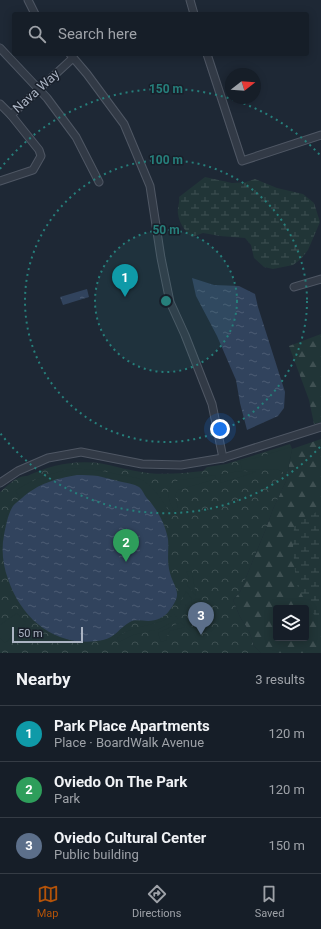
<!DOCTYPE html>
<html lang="en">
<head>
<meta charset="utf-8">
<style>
  :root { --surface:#161e28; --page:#232b34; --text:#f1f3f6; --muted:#9ea2a8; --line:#353c45; --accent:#b45309 }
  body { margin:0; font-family:Roboto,sans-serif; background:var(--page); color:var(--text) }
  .controls { position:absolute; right:12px; bottom:12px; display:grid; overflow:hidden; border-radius:4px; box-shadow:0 2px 10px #0003 }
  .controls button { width:36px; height:36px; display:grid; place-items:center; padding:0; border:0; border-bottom:1px solid var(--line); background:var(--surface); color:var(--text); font:20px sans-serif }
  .compass { position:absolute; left:225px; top:68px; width:36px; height:36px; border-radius:50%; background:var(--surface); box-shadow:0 2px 10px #0003; rotate:73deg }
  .scale { position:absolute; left:12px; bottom:10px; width:71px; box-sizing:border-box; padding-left:4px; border:2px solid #abb4c3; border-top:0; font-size:11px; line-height:14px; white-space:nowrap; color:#abb4c3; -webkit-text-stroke:3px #181f2a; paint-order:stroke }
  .you { position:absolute; left:220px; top:429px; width:14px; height:14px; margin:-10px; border:3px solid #fff; border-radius:50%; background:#1a73e8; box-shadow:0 0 0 6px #1a73e833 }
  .badge { display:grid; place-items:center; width:26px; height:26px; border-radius:50%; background:var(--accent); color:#fff; font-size:13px; font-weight:700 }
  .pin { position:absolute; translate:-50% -33px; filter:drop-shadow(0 1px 2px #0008) }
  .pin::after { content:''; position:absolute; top:21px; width:14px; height:12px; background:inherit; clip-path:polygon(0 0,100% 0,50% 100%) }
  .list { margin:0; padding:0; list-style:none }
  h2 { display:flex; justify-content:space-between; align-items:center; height:52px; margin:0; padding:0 16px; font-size:17px }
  h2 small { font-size:13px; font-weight:400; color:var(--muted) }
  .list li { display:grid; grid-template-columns:26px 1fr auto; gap:12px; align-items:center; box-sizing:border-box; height:56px; padding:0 16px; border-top:1px solid var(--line) }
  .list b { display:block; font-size:15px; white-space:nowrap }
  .list p { margin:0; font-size:13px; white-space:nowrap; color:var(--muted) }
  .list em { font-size:13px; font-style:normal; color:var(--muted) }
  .icon { flex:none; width:22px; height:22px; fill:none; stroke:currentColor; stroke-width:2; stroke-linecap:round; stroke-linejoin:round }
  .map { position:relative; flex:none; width:321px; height:653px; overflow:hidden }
  .search { position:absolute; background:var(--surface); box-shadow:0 2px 10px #0003; left:12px; right:12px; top:12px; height:44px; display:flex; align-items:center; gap:10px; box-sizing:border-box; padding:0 14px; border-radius:4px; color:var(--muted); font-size:15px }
  .sheet { height:220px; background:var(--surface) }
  nav { display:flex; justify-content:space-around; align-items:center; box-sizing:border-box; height:56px; border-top:1px solid var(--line); background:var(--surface); font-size:11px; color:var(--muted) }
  nav a { display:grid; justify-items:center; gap:2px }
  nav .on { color:var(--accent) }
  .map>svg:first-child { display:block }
  .forest { fill:url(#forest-firs); fill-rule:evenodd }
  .wetland { fill:url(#wetland-marsh) }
  .park { fill:url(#park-crowns) }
  .garden { fill:#213537 }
  .water { fill:url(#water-ripples) }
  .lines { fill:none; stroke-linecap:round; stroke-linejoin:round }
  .street-casing { stroke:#4f5764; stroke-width:9 }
  .street { stroke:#323a46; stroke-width:7 }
  .ring { fill:none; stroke:#267f7b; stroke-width:2; stroke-dasharray:2 4 }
  .labels { text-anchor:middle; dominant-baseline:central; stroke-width:3; stroke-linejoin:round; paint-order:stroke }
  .street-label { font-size:13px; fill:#abb4c3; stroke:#181f2a }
  .centre { fill:#267f7b; stroke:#181f2a; stroke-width:2 }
  .ring-label { font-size:12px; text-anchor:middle; font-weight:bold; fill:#267f7b; stroke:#181f2a; stroke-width:3; stroke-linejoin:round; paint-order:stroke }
</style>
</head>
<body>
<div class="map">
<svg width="321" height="653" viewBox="0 0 321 653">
  <defs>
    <pattern id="forest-firs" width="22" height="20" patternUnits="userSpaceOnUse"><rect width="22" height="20" fill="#213537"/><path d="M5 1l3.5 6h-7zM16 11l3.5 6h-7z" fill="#3f5052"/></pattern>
    <pattern id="wetland-marsh" width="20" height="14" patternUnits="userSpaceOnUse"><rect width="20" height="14" fill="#213537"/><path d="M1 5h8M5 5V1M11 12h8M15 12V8" fill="none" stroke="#3f5052"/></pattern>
    <pattern id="park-crowns" width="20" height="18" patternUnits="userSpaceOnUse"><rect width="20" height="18" fill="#213537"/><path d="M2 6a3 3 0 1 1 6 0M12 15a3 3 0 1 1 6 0" fill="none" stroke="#3f5052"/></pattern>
    <pattern id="water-ripples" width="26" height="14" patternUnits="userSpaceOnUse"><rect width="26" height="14" fill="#31435d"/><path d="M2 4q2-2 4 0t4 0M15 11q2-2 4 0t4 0" fill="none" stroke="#4c5c73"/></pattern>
  </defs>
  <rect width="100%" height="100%" fill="#1e2835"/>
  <g class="forest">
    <path d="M321,334V422L314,424L309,400L289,346Z"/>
    <path d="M321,439V653H261L254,646L249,631L240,617L233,600L240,592L265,531L273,509L286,481L292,449ZM276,608H306V638H276Z"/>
  </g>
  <g class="wetland">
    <path d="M205,177L232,183L246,182L255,179L277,188L303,194L314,203L320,222L308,250L301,259L293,265L273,269L264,267L254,258L251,245L245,238L220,236L203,233L192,237C185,231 179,223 178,214C177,208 180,203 179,197Z"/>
    <path d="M321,507V619L315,616L305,601L296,583L293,547L294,526L304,517L315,513Z"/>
  </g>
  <path class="park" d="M290,444L292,449L286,481L273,509L265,531L240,592L233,600L240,617L249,631L254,646L261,653H0V492C7,486 17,475 27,476C50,465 74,460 99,463C115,466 131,471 148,473C166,475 185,473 203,471L207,467L226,464Z"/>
  <g class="garden">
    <path d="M291,447L292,449L287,474L277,469L261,470L242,469L240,461L247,459H252Z"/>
    <path d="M71,469C88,468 104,471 120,475C127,476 135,477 142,480C154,487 163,501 170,513L162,522C158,511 151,503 144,494C142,492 140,488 138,487C131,482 120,481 112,479C101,477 90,475 78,475C73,475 66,477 60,479C25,486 3,510 3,547L0,546C0,538 6,514 11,506C14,503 17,500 20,497L15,491C33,479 51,473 71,469Z"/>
    <path d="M238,471L239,472L242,471L256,472L221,483L220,475Z"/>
    <path d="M215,475L216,479L178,490L175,495L178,508L174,510C167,499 165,485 180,480Z"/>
    <path d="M186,571L192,572L196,596L187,585L189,577Z"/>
    <path d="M186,591L192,599L191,606L180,604Z"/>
    <path d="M17,613L26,623L5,643L0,638V625Z"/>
    <path d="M174,614L178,619L155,631L154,630L133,635L119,642L117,638C133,623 158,628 174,614Z"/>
    <path d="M181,622L185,627L170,631L166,638L167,640L161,642L158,633Z"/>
  </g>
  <g class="water">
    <path d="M192,278L214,285L239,286L255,294L258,307L285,392L284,408L278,416L247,430L240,403L236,380L217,336L196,296Z"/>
    <path d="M87,289L89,297L63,305L60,297Z"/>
    <path d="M77,475C84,475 91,475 98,476C106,478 114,480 122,482C127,483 134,484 139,487C142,489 144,494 146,497C157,509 165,523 168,539C169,549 167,559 169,569C173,589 185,591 169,611C165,617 156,621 148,621C142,621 136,619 130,622C120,627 115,638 103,640C58,649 22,621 8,579C3,565 1,550 4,535C6,525 8,514 13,506C15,503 19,501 22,498C39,483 55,479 77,475Z"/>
  </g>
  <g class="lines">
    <defs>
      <g id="street">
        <path d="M28,0L35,14"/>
        <path d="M190,0L194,14"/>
        <path d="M0,48L47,98L76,137L99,182"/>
        <path d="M70,54L87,74L124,124L150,186L161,258L170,302L185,335L212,404L223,458"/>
        <path d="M207,54L242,161L321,135"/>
        <path d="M0,104L11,115L73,58"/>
        <path d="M0,181L33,170L41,156L39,150L11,115"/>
        <path d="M294,287L321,279"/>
        <path d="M0,483L18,471L48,458L81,452L142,464L181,465L223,458L321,427"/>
      </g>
    </defs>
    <use href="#street" class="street-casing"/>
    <use href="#street" class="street"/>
  </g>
  <circle cx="166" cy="301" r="71" fill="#267f7b" fill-opacity=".12"/>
  <g class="ring">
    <circle cx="166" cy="301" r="71"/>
    <circle cx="166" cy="301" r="141"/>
    <path d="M320 447A212 212 0 0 1 0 433M0 169A212 212 0 0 1 320 155"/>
  </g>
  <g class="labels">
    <g class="street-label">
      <text transform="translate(36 91) rotate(-42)">Nava Way</text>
    </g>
  </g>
  <circle cx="166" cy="301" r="6" class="centre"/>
  <g class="ring-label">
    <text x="166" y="93">150 m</text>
    <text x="166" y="164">100 m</text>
    <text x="166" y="234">50 m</text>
  </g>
</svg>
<div class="controls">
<button><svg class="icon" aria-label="layers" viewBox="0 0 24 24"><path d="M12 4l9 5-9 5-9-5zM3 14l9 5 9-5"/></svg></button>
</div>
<svg class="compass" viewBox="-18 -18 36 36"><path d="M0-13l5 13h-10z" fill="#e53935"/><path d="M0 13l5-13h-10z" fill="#9ea2a8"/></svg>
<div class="scale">50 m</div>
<div class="you"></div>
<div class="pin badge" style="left:125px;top:297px;background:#0f9aa8">1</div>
<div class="pin badge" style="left:126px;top:562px;background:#2e9e5b">2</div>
<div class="pin badge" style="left:201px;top:635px;background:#5c6f8a">3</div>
<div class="search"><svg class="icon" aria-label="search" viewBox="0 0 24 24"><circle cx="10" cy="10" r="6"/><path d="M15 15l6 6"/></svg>Search here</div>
</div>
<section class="sheet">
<h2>Nearby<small>3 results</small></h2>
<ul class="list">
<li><span class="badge" style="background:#0f9aa8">1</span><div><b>Park Place Apartments</b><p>Place · BoardWalk Avenue</p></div><em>120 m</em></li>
<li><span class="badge" style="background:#2e9e5b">2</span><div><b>Oviedo On The Park</b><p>Park</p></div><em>120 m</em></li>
<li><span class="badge" style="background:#5c6f8a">3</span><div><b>Oviedo Cultural Center</b><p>Public building</p></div><em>150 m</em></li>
</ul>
</section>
<nav>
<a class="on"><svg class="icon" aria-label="map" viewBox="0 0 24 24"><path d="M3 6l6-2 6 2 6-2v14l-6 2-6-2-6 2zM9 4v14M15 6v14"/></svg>Map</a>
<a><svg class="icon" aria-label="directions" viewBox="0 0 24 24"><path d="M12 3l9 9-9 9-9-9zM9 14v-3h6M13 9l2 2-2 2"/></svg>Directions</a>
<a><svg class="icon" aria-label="saved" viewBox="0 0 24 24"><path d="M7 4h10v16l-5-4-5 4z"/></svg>Saved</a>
</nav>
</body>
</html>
